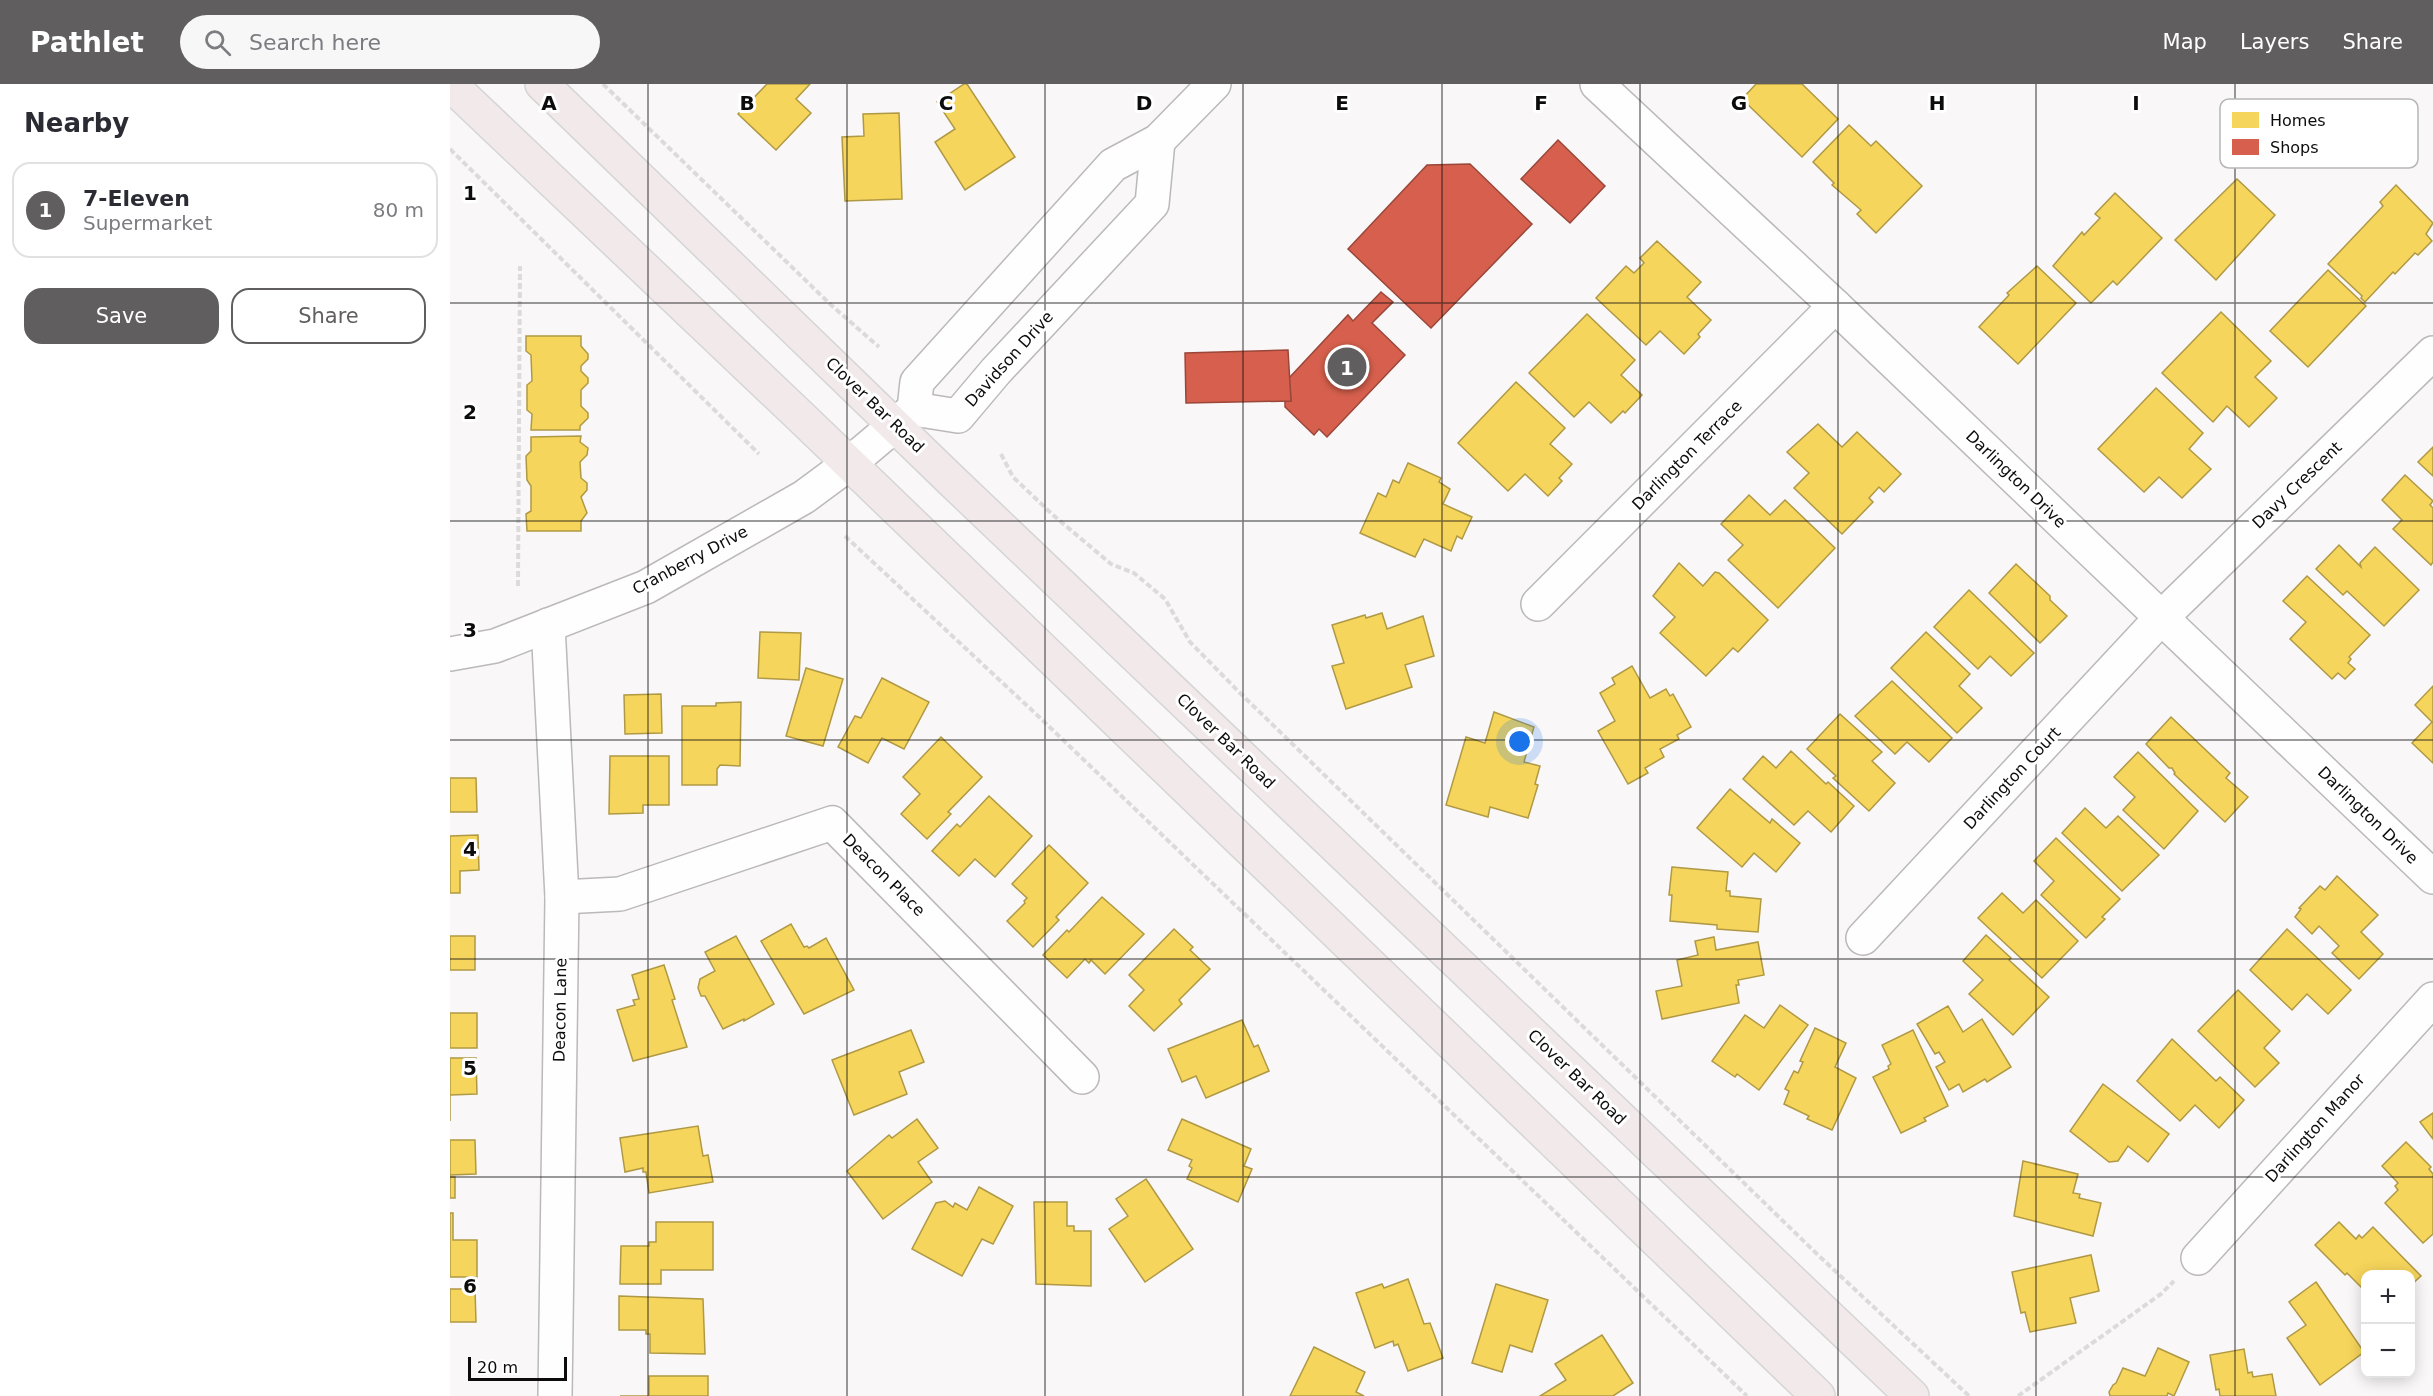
<!DOCTYPE html>
<html lang="en">
<head>
<meta charset="utf-8">
<style>
  :root { --surface:#fff; --page:#f7f7f7; --text:#2b2b33; --muted:#7c7c81; --line:#e1e1e2; --accent:#605e5f }
  body { margin:0; font-family:"DejaVu Sans",sans-serif; background:var(--page); color:var(--text) }
  .controls { position:absolute; right:18px; bottom:18px; display:grid; overflow:hidden; border-radius:12px; box-shadow:0 3px 15px #0003 }
  .controls button { width:54px; height:54px; display:grid; place-items:center; padding:0; border:0; border-bottom:2px solid var(--line); background:var(--surface); color:var(--text); font:30px sans-serif }
  .scale { position:absolute; left:18px; bottom:15px; width:99px; box-sizing:border-box; padding-left:6px; border:3px solid #0d0c0d; border-top:0; font-size:16px; line-height:21px; white-space:nowrap; color:#0d0c0d; -webkit-text-stroke:4px #fff; paint-order:stroke }
  .you { position:absolute; left:1070px; top:658px; width:21px; height:21px; margin:-15px; border:4px solid #fff; border-radius:50%; background:#1a73e8; box-shadow:0 0 0 9px #1a73e833 }
  .badge { display:grid; place-items:center; width:39px; height:39px; border-radius:50%; background:var(--accent); color:#fff; font-size:20px; font-weight:700 }
  .pin { position:absolute; translate:-50% -50%; border:3px solid #fff; box-shadow:0 2px 6px #0006 }
  .list { margin:0; padding:0; list-style:none }
  h2 { display:flex; justify-content:space-between; align-items:center; height:78px; margin:0; padding:0 24px; font-size:26px }
  h2 small { font-size:20px; font-weight:400; color:var(--muted) }
  .list li { display:grid; grid-template-columns:39px 1fr auto; gap:18px; align-items:center; box-sizing:border-box; height:96px; margin:0 12px 12px; padding:0 12px; border:2px solid var(--line); border-radius:18px }
  .list b { display:block; font-size:22px; white-space:nowrap }
  .list p { margin:0; font-size:20px; white-space:nowrap; color:var(--muted) }
  .list em { font-size:20px; font-style:normal; color:var(--muted) }
  .actions { display:flex; gap:12px; padding:18px 24px }
  .actions a { flex:1; padding:14px 0; border:2px solid var(--accent); border-radius:18px; text-align:center; font-size:21px; color:var(--accent) }
  .actions .main { background:var(--accent); color:#fff }
  .icon { flex:none; width:33px; height:33px; fill:none; stroke:currentColor; stroke-width:2; stroke-linecap:round; stroke-linejoin:round }
  .map { position:relative; flex:none; width:1983px; height:1312px; overflow:hidden }
  header { display:flex; align-items:center; gap:36px; box-sizing:border-box; height:84px; padding:0 30px; background:var(--accent); color:#fff }
  header strong { font-size:28px }
  nav { display:flex; gap:33px; margin-inline-start:auto; font-size:21px }
  .search { width:420px; height:54px; background:var(--page); display:flex; align-items:center; gap:15px; box-sizing:border-box; padding:0 21px; border-radius:33px; color:var(--muted); font-size:22px }
  main { display:flex }
  aside { flex:1; background:var(--surface) }
  .map>svg:first-child { display:block }
  .homes { fill:#f6d55c; stroke:#b09944; stroke-width:1.5 }
  .shops { fill:#d6604d; stroke:#9a473a; stroke-width:1.5 }
  .lines { fill:none; stroke-linecap:round; stroke-linejoin:round }
  .minor-casing { stroke:#bbb9ba; stroke-width:36 }
  .major-casing { stroke:#d6d5d6; stroke-width:36 }
  .path { stroke:#dcdbdc; stroke-width:4; stroke-dasharray:6 3; stroke-linecap:butt }
  .minor { stroke:#fefefe; stroke-width:33 }
  .major { stroke:#f2e9eb; stroke-width:33 }
  .grid { fill:none; stroke:#0d0c0d; stroke-width:1.5; stroke-opacity:0.55 }
  .labels { text-anchor:middle; dominant-baseline:central; stroke-width:6; stroke-linejoin:round; paint-order:stroke }
  .street-label { font-size:16px; fill:#0d0c0d; stroke:#fff }
  .key { fill:#fff; stroke:#b6b6b6; stroke-width:1.5 }
  .key-label { font-size:16px; fill:#0d0c0d }
  .grid-label { font-size:20px; text-anchor:middle; font-weight:bold; fill:#0d0c0d; stroke:#fff; stroke-width:6; stroke-linejoin:round; paint-order:stroke }
</style>
</head>
<body>
<header>
<strong>Pathlet</strong>
<div class="search"><svg class="icon" aria-label="search" viewBox="0 0 24 24"><circle cx="10" cy="10" r="6"/><path d="M15 15l6 6"/></svg>Search here</div>
<nav><a>Map</a><a>Layers</a><a>Share</a></nav>
</header>
<main>
<aside>
<h2>Nearby<small></small></h2>
<ul class="list">
<li><span class="badge">1</span><div><b>7-Eleven</b><p>Supermarket</p></div><em>80 m</em></li>
</ul>
<div class="actions"><a class="main">Save</a><a>Share</a></div>
</aside>
<div class="map">
<svg width="1983" height="1312" viewBox="0 0 1983 1312">
  <rect width="100%" height="100%" fill="#f9f7f8"/>
  <g class="homes">
    <path d="M317,0H360L346,15L361,29L326,66L288,30Z"/>
    <path d="M514,0H517L565,73L515,106L485,58L505,45L487,18Z"/>
    <path d="M1306,0H1352L1388,35L1352,73L1292,15Z"/>
    <path d="M449,29L452,115L395,117L392,53L414,52L413,30Z"/>
    <path d="M1399,41L1421,62L1426,57L1472,102L1426,149L1407,130L1411,126L1382,101L1384,99L1363,78Z"/>
    <path d="M1787,95L1825,131L1766,196L1725,156Z"/>
    <path d="M1946,101L1983,139L1976,150L1982,157L1968,171L1965,169L1945,190L1943,188L1915,218L1911,214L1912,212L1878,180L1933,122L1930,118Z"/>
    <path d="M1665,109L1712,154L1667,201L1663,197L1641,219L1603,182L1632,148L1634,151L1650,134L1645,130Z"/>
    <path d="M1207,157L1251,198L1237,213L1261,236L1248,250L1250,253L1234,270L1210,247L1196,261L1146,214L1176,182L1184,189L1194,179L1190,174Z"/>
    <path d="M1587,182L1626,219L1568,280L1529,243L1559,211L1557,209Z"/>
    <path d="M1878,186L1916,222L1858,283L1820,247Z"/>
    <path d="M1771,228L1821,277L1805,293L1827,314L1799,343L1777,322L1763,338L1712,289Z"/>
    <path d="M1137,230L1185,276L1171,291L1192,311L1175,329L1173,327L1161,339L1139,318L1124,333L1079,289Z"/>
    <path d="M76,252H131V262L138,270V275L131,282V287L138,294V299L131,306V322L138,329V334L130,342V346H81L82,330L77,326V301L82,297L81,271L76,267Z"/>
    <path d="M1066,298L1115,344L1100,360L1122,380L1109,394L1112,397L1098,412L1075,390L1058,407L1008,359Z"/>
    <path d="M1706,304L1753,349L1739,365L1761,385L1732,414L1709,393L1694,408L1648,365Z"/>
    <path d="M1368,340L1392,363L1407,348L1451,390L1434,408L1429,403L1419,414L1423,418L1392,450L1344,404L1359,389L1337,368Z"/>
    <path d="M131,352L130,358L138,364L137,371L130,378L131,394L137,399V406L131,413L137,429L131,437V447H77L76,430L81,427V402L77,396L76,372L81,367V353Z"/>
    <path d="M1983,363V392L1968,378Z"/>
    <path d="M958,379L991,394L989,398L1000,405L993,420L1022,433L1012,455L1007,452L1001,467L974,455L965,473L910,449L928,409L936,413L943,396L949,399Z"/>
    <path d="M1955,391L1983,417L1980,421L1983,424V478L1981,481L1943,445L1952,436L1932,416Z"/>
    <path d="M1299,411L1320,431L1335,416L1385,464L1328,524L1278,476L1293,461L1271,440Z"/>
    <path d="M1889,461L1911,483L1910,479L1925,463L1969,506L1934,542L1897,507L1893,511L1866,485Z"/>
    <path d="M1229,479L1253,502L1265,488L1269,489L1318,536L1288,568L1283,564L1256,592L1210,549L1225,533L1203,512Z"/>
    <path d="M1566,480L1600,512V516L1617,532L1590,559L1539,509Z"/>
    <path d="M1857,492L1920,551L1899,573L1901,575L1898,579L1905,585L1895,595L1888,589L1882,595L1840,555L1856,538L1833,517Z"/>
    <path d="M1519,506L1584,569L1561,592L1540,572L1528,585L1484,543Z"/>
    <path d="M932,529L937,545L973,532L984,572L955,581L962,603L896,625L882,582L894,579L882,541L915,531L916,534Z"/>
    <path d="M310,548L351,549L349,596L308,594Z"/>
    <path d="M1476,548L1520,590L1509,602L1532,624L1507,649L1441,584Z"/>
    <path d="M1182,582L1200,614L1216,605L1220,612L1223,610L1241,643L1227,651L1229,655L1210,665L1214,673L1195,684L1198,689L1178,700L1148,647L1165,637L1150,609L1165,600L1162,594Z"/>
    <path d="M356,584L393,595L373,662L336,652Z"/>
    <path d="M432,594L479,618L454,665L432,654L418,679L388,663L405,632L411,634Z"/>
    <path d="M1442,597L1502,654L1479,678L1457,658L1445,670L1405,632Z"/>
    <path d="M1983,602V679L1962,659L1982,638L1965,621Z"/>
    <path d="M211,610L212,649L175,650L174,611Z"/>
    <path d="M291,618L290,682L270,681L267,685V701H232V622H266V619Z"/>
    <path d="M1044,628L1084,643L1074,678L1090,682L1085,700L1088,701L1078,734L1040,723L1038,733L996,721L1016,653L1035,659Z"/>
    <path d="M1390,630L1432,668L1422,677L1445,699L1419,727L1383,694L1386,692L1357,665Z"/>
    <path d="M1721,633L1780,689L1776,694L1798,713L1775,738L1724,690L1725,689L1722,684H1719L1696,660Z"/>
    <path d="M491,653L532,693L498,728L501,730L477,755L451,730L470,710L453,693Z"/>
    <path d="M1341,667L1376,700L1378,698L1404,722L1381,748L1358,727L1344,741L1293,695L1313,672L1326,684Z"/>
    <path d="M1688,668L1748,727L1714,765L1673,726L1685,713L1664,693Z"/>
    <path d="M160,672H219V721H193V729L159,730Z"/>
    <path d="M0,694H26L27,728H0Z"/>
    <path d="M1280,705L1320,739L1322,735L1350,759L1326,788L1304,769L1292,783L1247,744Z"/>
    <path d="M539,712L582,752L545,793L525,775L509,792L482,767L507,740L510,743Z"/>
    <path d="M1635,724L1656,744L1668,732L1709,771L1672,807L1612,749Z"/>
    <path d="M28,751L29,786L10,787V809H0V752Z"/>
    <path d="M1606,754L1670,815L1652,833L1655,835L1636,854L1591,811L1604,797L1584,777Z"/>
    <path d="M599,761L638,799L606,833L609,836L583,863L557,837L575,819L574,817L577,814L562,800Z"/>
    <path d="M1222,783L1278,788L1276,807H1280V812L1311,815L1308,848L1267,845V841L1220,837L1222,811H1219Z"/>
    <path d="M1887,792L1928,831L1911,848L1933,870L1909,895L1882,869L1889,862L1869,842L1862,850L1845,833L1851,825L1849,824L1870,802L1875,806Z"/>
    <path d="M1552,809L1573,829L1586,816L1628,857L1592,894L1528,834Z"/>
    <path d="M652,813L694,850L655,890L641,876L639,879L635,875L617,894L593,871L617,846L619,848Z"/>
    <path d="M341,840L354,863L357,862L359,864L376,854L404,906L354,930L311,857Z"/>
    <path d="M724,845L743,863L740,866L760,885L729,916L732,920L704,947L679,922L694,906L679,891Z"/>
    <path d="M1837,845L1901,906L1878,930L1857,910L1842,926L1800,886Z"/>
    <path d="M1536,851L1561,874L1559,876L1599,913L1563,951L1519,910L1533,896L1513,877Z"/>
    <rect x="0" y="852" width="25" height="34"/>
    <path d="M286,852L324,920L294,937V935L273,945L255,912H251L248,904L250,895L265,887L255,868Z"/>
    <path d="M1264,853L1266,866L1308,858L1314,891L1288,896L1289,901H1286L1289,919L1212,935L1206,907L1232,902L1227,876L1248,871L1245,857Z"/>
    <path d="M214,881L225,915L222,916L237,963L183,977L167,926L185,921L183,916L189,915L182,891Z"/>
    <path d="M1788,906L1830,947L1814,964L1829,979L1805,1003L1748,947Z"/>
    <path d="M1330,921L1358,941L1309,1006L1287,990L1285,993L1262,977L1295,931L1314,944Z"/>
    <path d="M1498,922L1513,948L1532,935L1561,983L1537,998L1535,995L1513,1008L1509,1000L1499,1006L1486,983L1495,978L1489,968L1485,970L1467,940Z"/>
    <rect x="0" y="929" width="27" height="35"/>
    <path d="M792,936L804,963L808,961L819,987L756,1014L746,992L732,998L718,965Z"/>
    <path d="M1365,944L1396,959L1385,983L1406,994L1382,1046L1357,1035L1359,1032L1334,1020L1339,1007L1335,1005L1344,987L1348,989L1353,978L1350,977Z"/>
    <path d="M461,946L474,978L449,988L457,1010L404,1031L382,976Z"/>
    <path d="M1463,946L1498,1022L1474,1034L1476,1037L1451,1049L1423,993L1439,985L1438,982L1441,980L1432,961Z"/>
    <path d="M1722,955L1766,997L1770,993L1794,1016L1769,1044L1745,1021L1730,1037L1687,997Z"/>
    <path d="M0,974H26L27,1010L0,1011V1037Z"/>
    <path d="M1653,1000L1719,1050L1698,1078L1678,1062L1668,1077L1659,1078L1620,1047Z"/>
    <path d="M1983,1029V1055L1970,1038Z"/>
    <path d="M467,1035L488,1064L468,1078L482,1098L433,1135L397,1087L439,1051L442,1054Z"/>
    <path d="M732,1035L801,1065L794,1082L802,1085L788,1118L737,1095L742,1084L739,1082L742,1076L718,1066Z"/>
    <path d="M248,1042L253,1072L258,1071L263,1098L199,1109L196,1088H193V1084L175,1088L170,1054Z"/>
    <path d="M0,1056H25L26,1090L0,1091V1093H5V1114H0Z"/>
    <path d="M1956,1058L1981,1083L1979,1085L1983,1090V1150L1973,1159L1935,1119L1948,1106L1945,1102L1948,1099L1932,1082Z"/>
    <path d="M1573,1077L1628,1090L1623,1109L1630,1110L1629,1114L1651,1119L1643,1152L1564,1132Z"/>
    <path d="M696,1095L743,1165L695,1198L659,1145L678,1132L666,1115Z"/>
    <path d="M529,1103L563,1122L543,1160L532,1155L512,1192L462,1165L486,1119L495,1117L503,1123L505,1119L517,1126Z"/>
    <path d="M584,1118H617V1142H624V1147H641V1202L586,1200Z"/>
    <path d="M0,1129H3V1156H27V1193H0Z"/>
    <path d="M206,1138H263V1186H211V1200H170L171,1162H199V1158H206Z"/>
    <path d="M1889,1138L1906,1155L1909,1151L1912,1154L1923,1143L1971,1192L1960,1202V1190H1916V1208L1897,1189L1895,1191L1865,1161Z"/>
    <path d="M1641,1171L1649,1207L1620,1214L1626,1239L1580,1248L1575,1228L1571,1229L1562,1188Z"/>
    <path d="M958,1195L974,1240L980,1239L993,1274L958,1287L948,1260L944,1262L943,1257L925,1264L906,1209L932,1200L934,1204Z"/>
    <path d="M1866,1198L1914,1268L1870,1301L1837,1254L1856,1241L1839,1218Z"/>
    <path d="M1046,1200L1098,1216L1082,1268L1060,1261L1052,1288L1022,1279Z"/>
    <path d="M0,1205H25L26,1238H0Z"/>
    <path d="M169,1212L253,1215L255,1270L200,1269V1250H196V1246H169Z"/>
    <path d="M1152,1251L1183,1299L1163,1312H1090L1116,1296L1105,1280Z"/>
    <path d="M864,1263L915,1288L906,1308L914,1312H840Z"/>
    <path d="M1708,1264L1739,1278L1724,1312L1718,1309L1717,1312H1660L1659,1308L1663,1301L1666,1299L1673,1284L1695,1292Z"/>
    <path d="M1794,1265L1798,1289L1802,1288L1803,1293L1822,1290L1826,1312H1770L1769,1305L1766,1306L1760,1271Z"/>
    <path d="M199,1292H258V1312H170H199Z"/>
  </g>
  <g class="shops">
    <path d="M1108,56L1155,102L1120,139L1071,95Z"/>
    <path d="M1020,80L1082,140L981,244L898,165L977,81Z"/>
    <path d="M931,208L943,218L922,239L955,271L877,353L869,345L864,351L835,323V317H841L839,294L898,231L903,237Z"/>
    <path d="M838,266L841,317L736,319L735,269Z"/>
  </g>
  <g class="lines">
    <defs>
      <g id="minor">
        <path d="M1147,0L1385,222L1983,793"/>
        <path d="M464,325L467,298L663,81L708,57L764,0"/>
        <path d="M464,325L508,332L546,287L702,120L708,57"/>
        <path d="M1088,520L1385,222"/>
        <path d="M98,541L112,813L105,1312"/>
        <path d="M0,570L45,562L196,503L354,413L400,379L464,325"/>
        <path d="M112,813L170,810L382,739L632,993"/>
        <path d="M1413,854L1711,534L1983,269"/>
        <path d="M1748,1174L1983,915"/>
      </g>
      <g id="major">
        <path d="M0,0L351,333L1368,1312"/>
        <path d="M92,0L501,396L1462,1312"/>
      </g>
    </defs>
    <use href="#minor" class="minor-casing"/>
    <use href="#major" class="major-casing"/>
    <g class="path">
      <path d="M153,0L380,220L429,263"/>
      <path d="M0,65L309,370"/>
      <path d="M551,370L563,393L603,431L661,480L684,489L715,515L740,558L789,608L1368,1171L1519,1312"/>
      <path d="M395,452L586,630L1297,1312"/>
      <path d="M68,502L70,182"/>
      <path d="M1568,1312L1711,1210L1724,1197"/>
    </g>
    <use href="#minor" class="minor"/>
    <use href="#major" class="major"/>
  </g>
  <path class="grid" d="M198,0V1312M397,0V1312M595,0V1312M793,0V1312M992,0V1312M1190,0V1312M1388,0V1312M1586,0V1312M1785,0V1312M0,219H1983M0,437H1983M0,656H1983M0,875H1983M0,1093H1983"/>
  <g class="labels">
    <g class="street-label">
      <text transform="translate(559 275) rotate(-48)">Davidson Drive</text>
      <text transform="translate(425 321) rotate(44)">Clover Bar Road</text>
      <text transform="translate(1237 371) rotate(-45)">Darlington Terrace</text>
      <text transform="translate(1566 395) rotate(44)">Darlington Drive</text>
      <text transform="translate(1847 401) rotate(-44)">Davy Crescent</text>
      <text transform="translate(240 476) rotate(-28)">Cranberry Drive</text>
      <text transform="translate(776 657) rotate(44)">Clover Bar Road</text>
      <text transform="translate(1562 694) rotate(-47)">Darlington Court</text>
      <text transform="translate(1918 731) rotate(44)">Darlington Drive</text>
      <text transform="translate(434 791) rotate(45)">Deacon Place</text>
      <text transform="translate(110 926) rotate(-89)">Deacon Lane</text>
      <text transform="translate(1127 993) rotate(44)">Clover Bar Road</text>
      <text transform="translate(1865 1044) rotate(-48)">Darlington Manor</text>
    </g>
  </g>
  <rect x="1770" y="15" width="198" height="69" rx="9" class="key"/>
  <rect x="1782" y="28" width="27" height="16" fill="#f6d55c"/>
  <rect x="1782" y="55" width="27" height="16" fill="#d6604d"/>
  <g class="key-label">
    <text x="1820" y="42">Homes</text>
    <text x="1820" y="69">Shops</text>
  </g>
  <g class="grid-label">
    <text x="99" y="26">A</text>
    <text x="297" y="26">B</text>
    <text x="496" y="26">C</text>
    <text x="694" y="26">D</text>
    <text x="892" y="26">E</text>
    <text x="1091" y="26">F</text>
    <text x="1289" y="26">G</text>
    <text x="1487" y="26">H</text>
    <text x="1686" y="26">I</text>
    <text x="20" y="116">1</text>
    <text x="20" y="335">2</text>
    <text x="20" y="553">3</text>
    <text x="20" y="772">4</text>
    <text x="20" y="991">5</text>
    <text x="20" y="1209">6</text>
  </g>
</svg>
<div class="controls">
<button>+</button>
<button>−</button>
</div>
<div class="scale">20 m</div>
<div class="you"></div>
<div class="pin badge" style="left:897px;top:283px">1</div>
</div>
</main>
</body>
</html>
